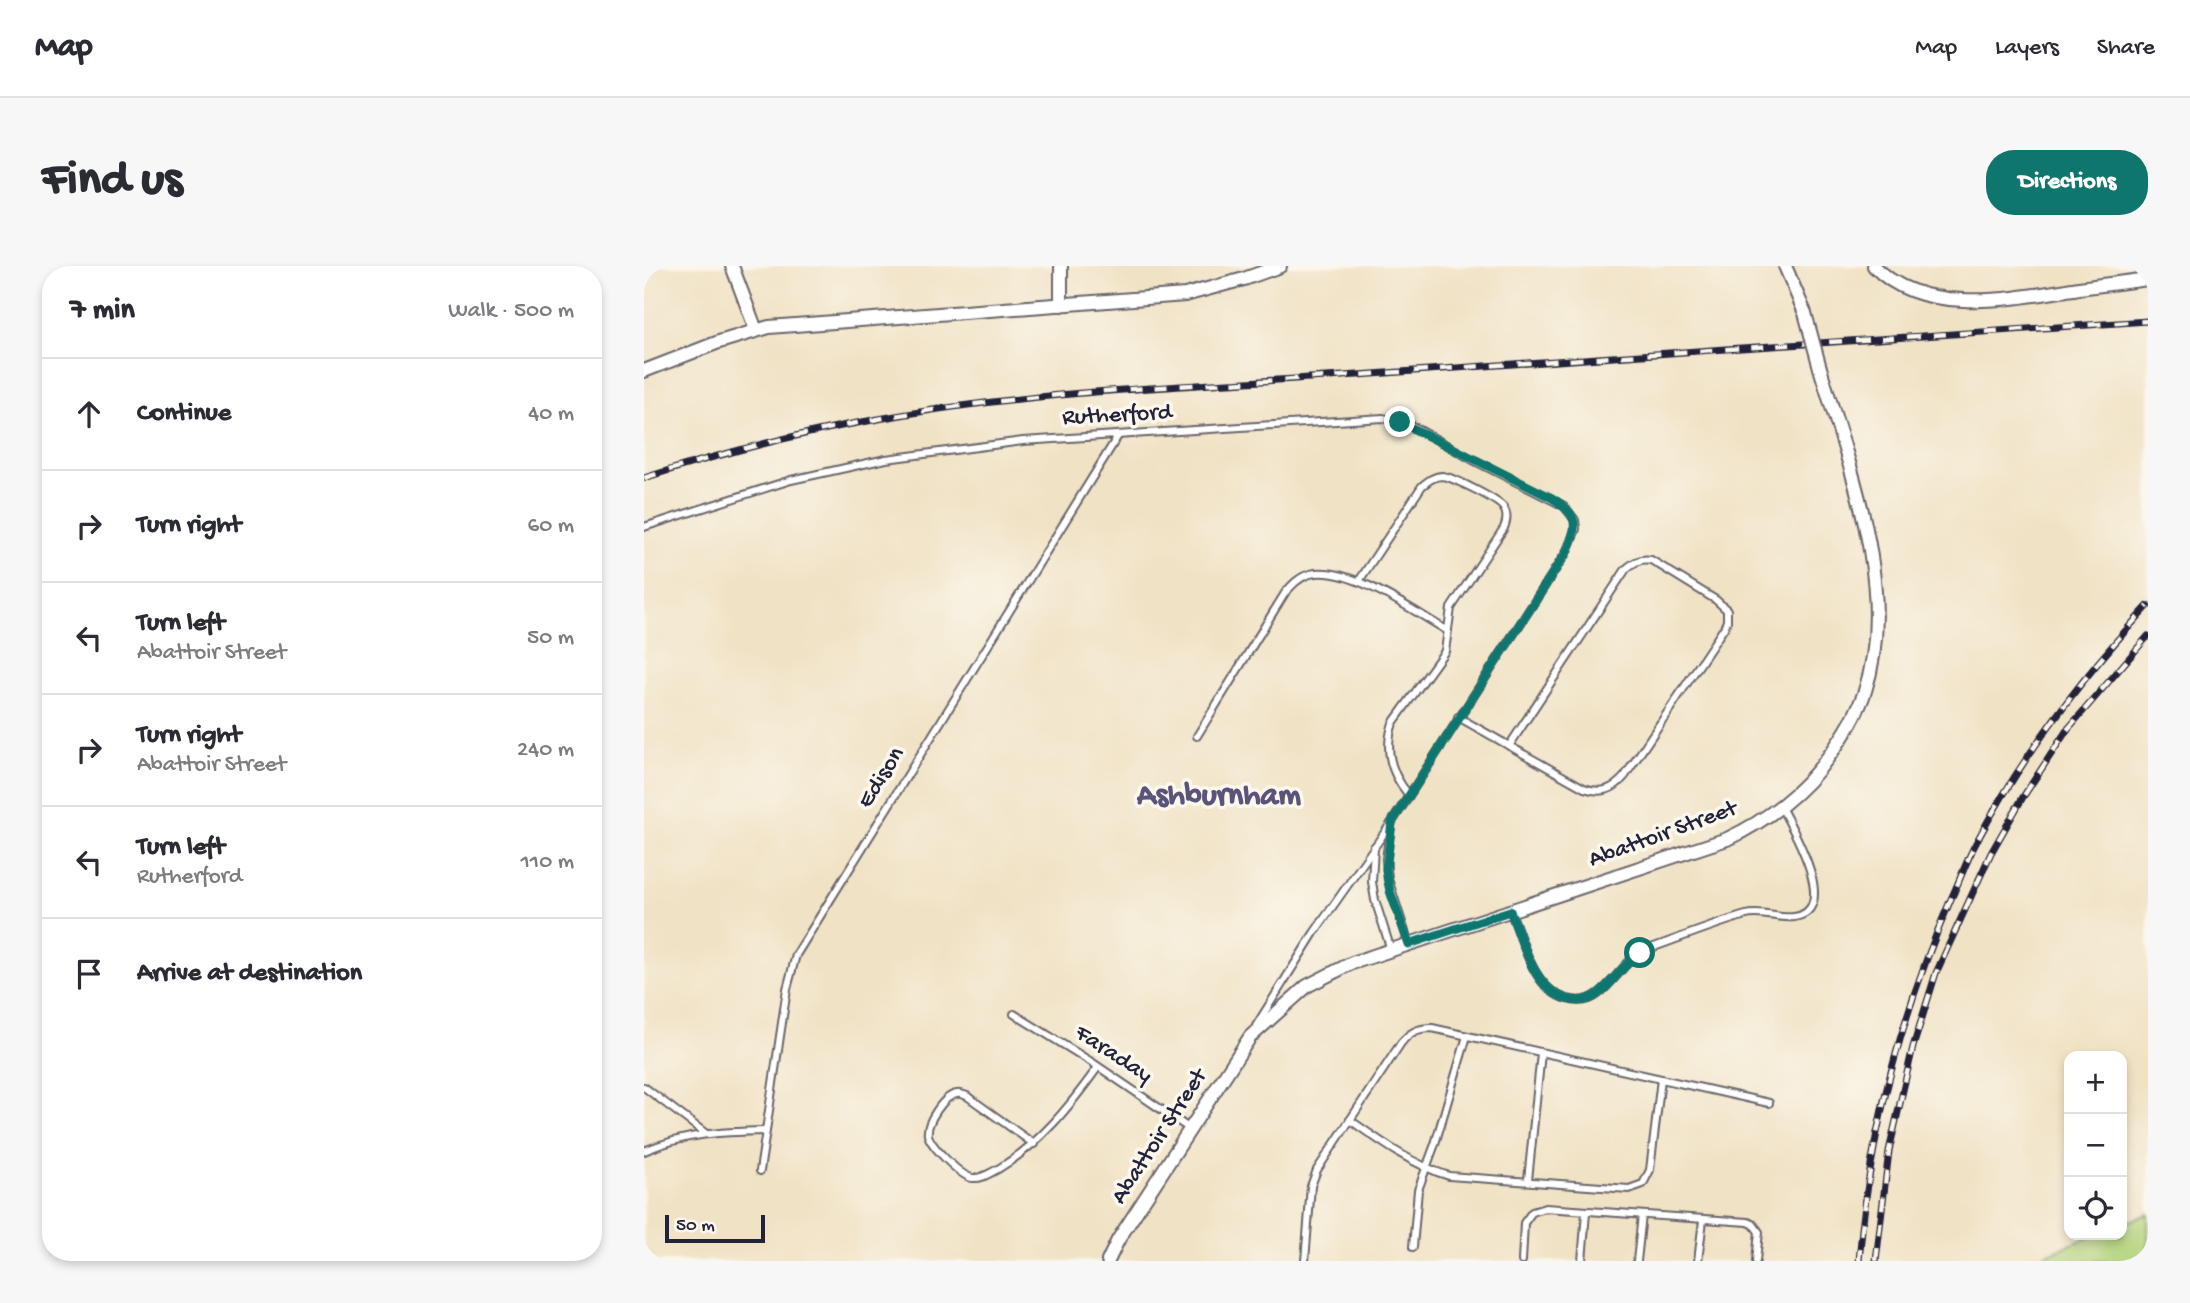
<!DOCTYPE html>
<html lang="en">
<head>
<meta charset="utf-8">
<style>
  :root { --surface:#fff; --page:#f7f7f7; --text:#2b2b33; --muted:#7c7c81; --line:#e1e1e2; --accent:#0f766e }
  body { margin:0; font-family:"Gochi Hand",sans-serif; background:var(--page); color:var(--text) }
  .controls { position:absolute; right:21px; bottom:21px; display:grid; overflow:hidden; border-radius:14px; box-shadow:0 4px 10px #0003 }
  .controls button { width:63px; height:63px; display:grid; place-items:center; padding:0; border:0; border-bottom:2px solid var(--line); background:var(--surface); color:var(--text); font:35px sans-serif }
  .scale { position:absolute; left:21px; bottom:18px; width:100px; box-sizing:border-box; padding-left:7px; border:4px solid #22223b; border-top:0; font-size:19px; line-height:24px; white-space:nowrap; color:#22223b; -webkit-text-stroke:5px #fbf7ec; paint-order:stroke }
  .stop { position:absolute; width:21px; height:21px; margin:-16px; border:5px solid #0f766e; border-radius:50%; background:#fff }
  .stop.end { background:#0f766e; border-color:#fff; box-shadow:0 2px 7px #0008 }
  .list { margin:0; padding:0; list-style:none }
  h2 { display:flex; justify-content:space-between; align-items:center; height:91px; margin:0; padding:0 28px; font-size:30px }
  h2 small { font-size:23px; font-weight:400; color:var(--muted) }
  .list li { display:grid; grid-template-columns:46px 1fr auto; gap:21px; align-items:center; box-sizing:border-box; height:112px; padding:0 28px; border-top:2px solid var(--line) }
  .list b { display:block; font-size:26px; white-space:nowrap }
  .list p { margin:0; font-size:23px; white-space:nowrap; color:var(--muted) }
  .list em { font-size:23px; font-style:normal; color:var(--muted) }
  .icon { flex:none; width:38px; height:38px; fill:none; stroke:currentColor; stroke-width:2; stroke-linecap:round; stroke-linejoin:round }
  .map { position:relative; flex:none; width:1504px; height:995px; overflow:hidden; border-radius:28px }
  header { display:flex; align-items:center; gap:42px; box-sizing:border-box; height:98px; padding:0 35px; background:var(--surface); border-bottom:2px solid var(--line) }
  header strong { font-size:33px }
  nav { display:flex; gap:38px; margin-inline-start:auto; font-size:24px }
  .intro { display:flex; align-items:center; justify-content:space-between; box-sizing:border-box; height:168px; padding:0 42px }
  h1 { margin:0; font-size:49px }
  .button { padding:18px 32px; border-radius:28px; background:var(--accent); color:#fff; font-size:24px; font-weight:700 }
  main { display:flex; gap:42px; padding:0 42px }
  aside { flex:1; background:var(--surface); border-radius:28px; box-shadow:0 4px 10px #0003 }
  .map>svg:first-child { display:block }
  .green { fill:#b3d37b; stroke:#6a7a5b; stroke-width:2 }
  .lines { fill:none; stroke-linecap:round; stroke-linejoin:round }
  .service-casing { stroke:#6a656b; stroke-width:10 }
  .minor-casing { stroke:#6a656b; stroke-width:16 }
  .service { stroke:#fff; stroke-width:6 }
  .minor { stroke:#fff; stroke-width:12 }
  .rail-casing { stroke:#22223b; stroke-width:7 }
  .rail { stroke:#fbf7ec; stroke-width:4.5; stroke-dasharray:13; stroke-linecap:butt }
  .minor-bridge-casing { stroke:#6a656b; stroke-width:16; stroke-linecap:butt }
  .minor-bridge { stroke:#fff; stroke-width:12 }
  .route { stroke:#0f766e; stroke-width:9 }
  .labels { text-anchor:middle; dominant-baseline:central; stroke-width:7; stroke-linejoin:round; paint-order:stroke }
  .street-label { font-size:24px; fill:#22223b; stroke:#fbf7ec }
  .district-label { font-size:32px; font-weight:bold; fill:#5b537a; stroke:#fbf7ec }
</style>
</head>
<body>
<header>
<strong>Map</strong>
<nav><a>Map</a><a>Layers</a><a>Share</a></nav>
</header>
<div class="intro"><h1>Find us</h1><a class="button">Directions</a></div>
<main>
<aside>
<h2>7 min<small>Walk · 500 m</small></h2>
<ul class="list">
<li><svg class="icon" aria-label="ahead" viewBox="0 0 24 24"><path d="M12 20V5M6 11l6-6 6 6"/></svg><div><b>Continue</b></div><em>40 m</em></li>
<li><svg class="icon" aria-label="right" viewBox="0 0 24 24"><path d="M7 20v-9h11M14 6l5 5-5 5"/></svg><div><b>Turn right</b></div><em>60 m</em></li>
<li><svg class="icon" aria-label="left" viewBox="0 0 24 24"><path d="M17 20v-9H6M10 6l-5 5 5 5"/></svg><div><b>Turn left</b><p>Abattoir Street</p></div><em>50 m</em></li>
<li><svg class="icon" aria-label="right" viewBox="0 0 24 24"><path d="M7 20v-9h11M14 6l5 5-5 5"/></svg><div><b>Turn right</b><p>Abattoir Street</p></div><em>240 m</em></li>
<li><svg class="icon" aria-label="left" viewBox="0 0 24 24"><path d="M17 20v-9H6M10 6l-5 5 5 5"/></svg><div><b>Turn left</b><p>Rutherford</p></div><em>110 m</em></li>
<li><svg class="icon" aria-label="arrive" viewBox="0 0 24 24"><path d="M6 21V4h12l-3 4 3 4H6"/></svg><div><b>Arrive at destination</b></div></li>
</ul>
</aside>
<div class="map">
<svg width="1504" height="995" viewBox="0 0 1504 995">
  <rect width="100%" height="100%" fill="#fbf7ec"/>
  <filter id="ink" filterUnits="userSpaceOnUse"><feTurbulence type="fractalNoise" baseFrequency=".0143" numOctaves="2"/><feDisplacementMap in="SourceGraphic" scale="14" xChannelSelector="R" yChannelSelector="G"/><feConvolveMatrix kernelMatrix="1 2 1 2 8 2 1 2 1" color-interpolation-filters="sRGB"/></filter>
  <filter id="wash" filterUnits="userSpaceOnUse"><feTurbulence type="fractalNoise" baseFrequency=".00686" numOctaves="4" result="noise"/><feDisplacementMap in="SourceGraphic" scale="28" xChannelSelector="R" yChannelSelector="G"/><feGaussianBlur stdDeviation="1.57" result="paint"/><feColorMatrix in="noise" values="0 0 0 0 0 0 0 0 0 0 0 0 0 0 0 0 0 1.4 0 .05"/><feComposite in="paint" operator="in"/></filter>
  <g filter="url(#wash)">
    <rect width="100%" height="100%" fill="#f0e2c5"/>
    <path class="green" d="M1504,948V995H1391L1390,993L1451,969H1478V958Z"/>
  </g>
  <g filter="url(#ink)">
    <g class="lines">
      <defs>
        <g id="service">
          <path d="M0,261L147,214L242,193L379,175L739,152L767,159L829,194L920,240L931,254L932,263L922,287L748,556L670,667L612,760"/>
          <path d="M715,315L778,220C784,215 790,210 798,210C809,211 852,233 859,241C864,248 863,254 860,262L807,342L801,385L749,457C740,484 747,508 765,529"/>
          <path d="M814,451L940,522C958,528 969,524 981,510L1080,362L1083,355V344L1072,334L1007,294C997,292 990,296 982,303L865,480"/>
          <path d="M553,470L641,327C648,319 655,311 666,308C704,298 771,346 804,365"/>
          <path d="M747,558L742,593L744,613L765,678"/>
          <path d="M730,581L728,616L731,634L747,684"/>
          <path d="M866,644C879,674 888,723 923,733C934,736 944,736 954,728C970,716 979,698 996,686C1031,674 1067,659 1102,649C1119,645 1134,653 1150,651C1197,645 1148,562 1137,541"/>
          <path d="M370,748L449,797L546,863"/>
          <path d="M0,821L61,867"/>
          <path d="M706,854C737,876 769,899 805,910L985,923L999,918L1006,904L1017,813"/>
          <path d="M390,878L323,830C320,829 316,827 313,828C300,829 282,857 284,869C287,880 317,911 329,912C338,913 346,907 354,903C396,878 426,840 454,801"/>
          <path d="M0,885C44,867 75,866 122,865"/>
          <path d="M116,905L143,723L152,689L474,170"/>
          <path d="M884,914L897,787"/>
          <path d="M769,981L774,924L791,878L823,770"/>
          <path d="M661,995L667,920L673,904L757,777C766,766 774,762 788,762L1125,837"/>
          <path d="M878,995L880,957L888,946L901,942L1104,956L1109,958L1115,966L1112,995"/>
          <path d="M938,995L942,946"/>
          <path d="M993,995L998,949"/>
          <path d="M1054,995L1059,954"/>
        </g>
        <g id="minor">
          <path d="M88,0L112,64"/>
          <path d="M417,0V39"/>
          <path d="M1141,0L1161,47"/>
          <path d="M1230,0C1279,52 1372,32 1435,22C1458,19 1481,16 1504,13"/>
          <path d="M0,105L75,76L125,61L541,29L600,13L636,0"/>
          <path d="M464,995L474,974L606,771L663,720L708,697L1083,573C1122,555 1160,526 1185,490C1200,470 1213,449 1221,425C1254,323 1205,200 1176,102"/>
        </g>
      </defs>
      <use href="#service" class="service-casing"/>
      <use href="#minor" class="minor-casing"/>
      <use href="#service" class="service"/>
      <use href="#minor" class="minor"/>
      <defs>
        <g id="rail">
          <path d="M0,212C75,188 151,168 229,154C388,124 552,120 714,109C977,90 1241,72 1504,55"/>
          <path d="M1215,995C1225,870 1257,748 1307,633C1316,614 1323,593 1333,575C1379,489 1438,411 1504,340"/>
          <path d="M1232,995L1245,885L1269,781L1292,707L1347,587L1379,531L1423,464L1504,370"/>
        </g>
      </defs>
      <use href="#rail" class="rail-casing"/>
      <use href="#rail" class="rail"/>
      <defs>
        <path id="minor-bridge" d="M1161,47L1176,102"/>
      </defs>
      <use href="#minor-bridge" class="minor-bridge-casing"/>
      <use href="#minor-bridge" class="minor-bridge"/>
    </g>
  </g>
  <g class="lines" filter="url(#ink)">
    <path class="route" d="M756,156L908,232C935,249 935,259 922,287L748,556L742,603L746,625L765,678L866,645C879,674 888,723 923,733C934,736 944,736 954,728C970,716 979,698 996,687"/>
  </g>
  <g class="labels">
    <g class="street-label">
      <text transform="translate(473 150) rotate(-3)">Rutherford</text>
      <text transform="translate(238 512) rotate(-58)">Edison</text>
      <text transform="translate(1019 569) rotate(-20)">Abattoir Street</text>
      <text transform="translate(469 789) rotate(33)">Faraday</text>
      <text transform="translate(516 871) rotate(-57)">Abattoir Street</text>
    </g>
    <g class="district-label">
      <text x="575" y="531">Ashburnham</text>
    </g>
  </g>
</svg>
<div class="controls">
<button>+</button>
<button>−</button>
<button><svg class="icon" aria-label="locate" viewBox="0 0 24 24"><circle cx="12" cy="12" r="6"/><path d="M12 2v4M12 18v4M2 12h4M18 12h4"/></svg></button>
</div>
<div class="scale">50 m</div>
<div class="stop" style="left:996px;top:687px"></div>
<div class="stop end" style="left:756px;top:156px"></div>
</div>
</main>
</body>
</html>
